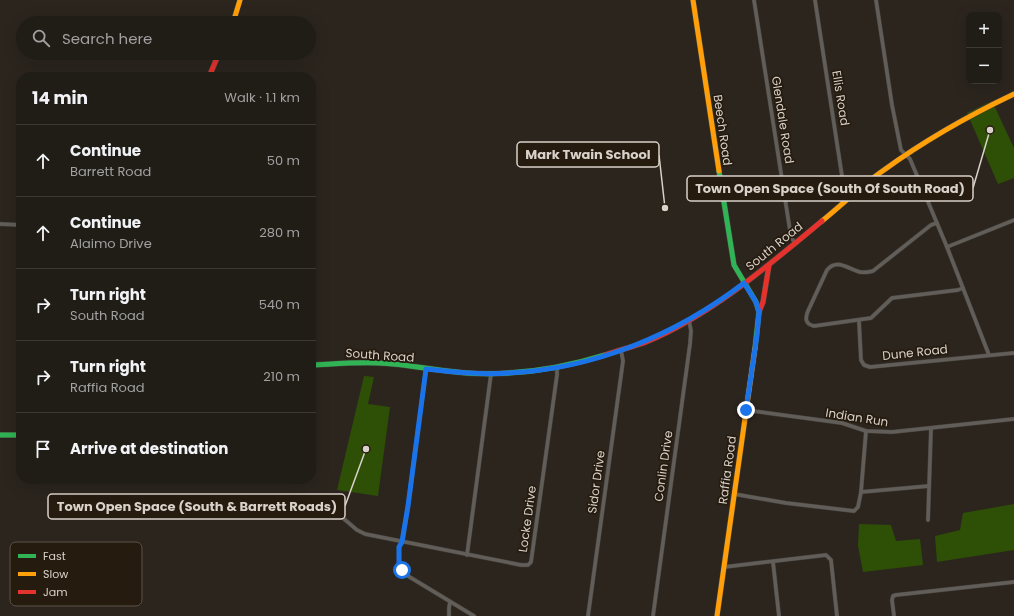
<!DOCTYPE html>
<html lang="en">
<head>
<meta charset="utf-8">
<style>
  :root { --surface:#201c16; --page:#2d2923; --text:#f1f3f6; --muted:#a2a1a1; --line:#3d3a35 }
  body { margin:0; font-family:Poppins,sans-serif; background:var(--page); color:var(--text) }
  .controls { position:absolute; right:12px; top:12px; display:grid; overflow:hidden; border-radius:8px; box-shadow:0 4px 16px #0002 }
  .controls button { width:36px; height:36px; display:grid; place-items:center; padding:0; border:0; border-bottom:1px solid var(--line); background:var(--surface); color:var(--text); font:20px sans-serif }
  .stop { position:absolute; width:12px; height:12px; margin:-9px; border:3px solid #1a73e8; border-radius:50%; background:#fff }
  .stop.end { background:#1a73e8; border-color:#fff; box-shadow:0 1px 4px #0008 }
  .list { margin:0; padding:0; list-style:none }
  h2 { display:flex; justify-content:space-between; align-items:center; height:52px; margin:0; padding:0 16px; font-size:17px }
  h2 small { font-size:13px; font-weight:400; color:var(--muted) }
  .list li { display:grid; grid-template-columns:26px 1fr auto; gap:12px; align-items:center; box-sizing:border-box; height:72px; padding:0 16px; border-top:1px solid var(--line) }
  .list b { display:block; font-size:15px; white-space:nowrap }
  .list p { margin:0; font-size:13px; white-space:nowrap; color:var(--muted) }
  .list em { font-size:13px; font-style:normal; color:var(--muted) }
  .icon { flex:none; width:22px; height:22px; fill:none; stroke:currentColor; stroke-width:2; stroke-linecap:round; stroke-linejoin:round }
  .map { position:relative; flex:none; width:1014px; height:616px; overflow:hidden }
  .search { position:absolute; background:var(--surface); box-shadow:0 4px 16px #0002; left:16px; top:16px; width:300px; height:44px; display:flex; align-items:center; gap:10px; box-sizing:border-box; padding:0 14px; border-radius:22px; color:var(--muted); font-size:15px }
  .panel { position:absolute; background:var(--surface); box-shadow:0 4px 16px #0002; left:16px; top:72px; width:300px; height:412px; border-radius:16px }
  .map>svg:first-child { display:block }
  .green { fill:#2e4f06 }
  .lines { fill:none; stroke-linecap:round; stroke-linejoin:round }
  .street-casing { stroke:#46413b; stroke-width:4.5 }
  .fast-casing { stroke:#46413b; stroke-width:6 }
  .slow-casing { stroke:#46413b; stroke-width:6 }
  .jam-casing { stroke:#46413b; stroke-width:6 }
  .street { stroke:#615d58; stroke-width:3.5 }
  .fast { stroke:#30b455; stroke-width:5 }
  .slow { stroke:#ff9f0a; stroke-width:5 }
  .jam { stroke:#e5322d; stroke-width:5 }
  .route { stroke:#1a73e8; stroke-width:5 }
  .labels { text-anchor:middle; dominant-baseline:central; stroke-width:3.5; stroke-linejoin:round; paint-order:stroke }
  .street-label { font-size:12px; fill:#d9d2ca; stroke:#261b0f }
  .key { fill:#261b0f; stroke:#5c5247; stroke-width:1 }
  .key-label { font-size:11px; fill:#d9d2ca }
  .leader { fill:none; stroke:#d9d2ca; stroke-width:1.5 }
  .callout-dot { fill:#d9d2ca; stroke:#261b0f; stroke-width:1.5 }
  .callout { fill:#261b0f; stroke:#d9d2ca; stroke-width:1.5 }
  .callout-label { font-size:13px; text-anchor:middle; font-weight:bold; fill:#d9d2ca }
</style>
</head>
<body>
<div class="map">
<svg width="1014" height="616" viewBox="0 0 1014 616">
  <rect width="100%" height="100%" fill="#2b251e"/>
  <g class="green">
    <path d="M992,101L1014,148V178L998,184L967,113Z"/>
    <path d="M364,376L374,377L368,404L390,407L378,496L337,490Z"/>
    <path d="M1014,504V550L937,562L935,536L960,530L963,513Z"/>
    <path d="M859,524L891,525L896,541L920,539L923,565L863,572L858,546Z"/>
  </g>
  <g class="lines">
    <defs>
      <g id="street">
        <path d="M754,0L791,237L795,243"/>
        <path d="M815,0L844,189L848,199"/>
        <path d="M876,0L892,105L901,150L910,159L947,247L989,355"/>
        <path d="M937,223L931,225L873,271C868,272 865,273 860,272C848,269 837,258 827,270L808,311C805,318 805,324 814,326L871,318L892,298L958,290L963,288"/>
        <path d="M0,224L21,225"/>
        <path d="M947,247L1014,220"/>
        <path d="M859,321L861,360L864,365L870,367L1014,353"/>
        <path d="M426,369L408,506L402,542L399,547V563L402,570L408,576L474,616"/>
        <path d="M746,410L842,423L866,431L892,432L1014,419"/>
        <path d="M861,492L929,486"/>
        <path d="M734,494L786,503L854,511L858,507L861,492L866,431"/>
        <path d="M330,507L357,530L365,534L521,565H528L531,562L557,375V368"/>
        <path d="M928,520L931,429"/>
        <path d="M467,555L491,374"/>
        <path d="M773,562L779,616"/>
        <path d="M724,567L826,555L831,560L837,616"/>
        <path d="M449,616V608L450,602"/>
        <path d="M588,616L623,361L621,350"/>
        <path d="M653,616L690,344L691,331L689,320"/>
        <path d="M894,616L892,600L893,596L896,595L1014,582"/>
      </g>
      <g id="fast">
        <path d="M719,171L734,265L756,302L759,312L755,348"/>
        <path d="M311,365C333,364 356,362 378,363C408,364 437,371 466,373C514,376 560,369 605,355"/>
        <path d="M0,435H21"/>
      </g>
      <g id="slow">
        <path d="M693,0L719,171"/>
        <path d="M233,23L240,0"/>
        <path d="M822,221C843,204 862,185 884,170C924,141 970,115 1014,94"/>
        <path d="M717,616L755,348"/>
      </g>
      <g id="jam">
        <path d="M209,77L219,53"/>
        <path d="M759,312L763,302L769,265"/>
        <path d="M605,355C619,350 633,347 646,342C711,315 769,265 822,221"/>
      </g>
    </defs>
    <use href="#street" class="street-casing"/>
    <use href="#fast" class="fast-casing"/>
    <use href="#slow" class="slow-casing"/>
    <use href="#jam" class="jam-casing"/>
    <use href="#street" class="street"/>
    <use href="#fast" class="fast"/>
    <use href="#slow" class="slow"/>
    <use href="#jam" class="jam"/>
  </g>
  <g class="lines">
    <path class="route" d="M402,570L399,563V547L402,542L408,506L426,369C453,372 481,375 508,373C594,369 676,335 744,283L756,302L759,312L757,335L746,410"/>
  </g>
  <g class="labels">
    <g class="street-label">
      <text transform="translate(841 98) rotate(81)">Ellis Road</text>
      <text transform="translate(783 120) rotate(81)">Glendale Road</text>
      <text transform="translate(723 130) rotate(82)">Beech Road</text>
      <text transform="translate(774 246) rotate(-39)">South Road</text>
      <text transform="translate(915 352) rotate(-6)">Dune Road</text>
      <text transform="translate(380 355) rotate(4)">South Road</text>
      <text transform="translate(857 417) rotate(9)">Indian Run</text>
      <text transform="translate(663 466) rotate(-82)">Conlin Drive</text>
      <text transform="translate(727 470) rotate(-82)">Raffia Road</text>
      <text transform="translate(596 482) rotate(-82)">Sidor Drive</text>
      <text transform="translate(527 519) rotate(-82)">Locke Drive</text>
    </g>
  </g>
  <rect x="10" y="542" width="132" height="64" rx="6" class="key"/>
  <rect x="18" y="554" width="18" height="4" fill="#30b455"/>
  <rect x="18" y="572" width="18" height="4" fill="#ff9f0a"/>
  <rect x="18" y="590" width="18" height="4" fill="#e5322d"/>
  <g class="key-label">
    <text x="43" y="560">Fast</text>
    <text x="43" y="578">Slow</text>
    <text x="43" y="596">Jam</text>
  </g>
  <path class="leader" d="M665 208L659 155M990 130L973 188M366 449L345 506"/>
  <g class="callout-dot">
    <circle cx="665" cy="208" r="4"/>
    <circle cx="990" cy="130" r="4"/>
    <circle cx="366" cy="449" r="4"/>
  </g>
  <g class="callout">
    <rect x="517" y="142" width="142" height="25" rx="4"/>
    <rect x="687" y="176" width="286" height="25" rx="4"/>
    <rect x="48" y="494" width="297" height="25" rx="4"/>
  </g>
  <g class="callout-label">
    <text x="588" y="159">Mark Twain School</text>
    <text x="830" y="193">Town Open Space (South Of South Road)</text>
    <text x="197" y="511">Town Open Space (South &amp; Barrett Roads)</text>
  </g>
</svg>
<div class="controls">
<button>+</button>
<button>−</button>
</div>
<div class="stop" style="left:402px;top:570px"></div>
<div class="stop end" style="left:746px;top:410px"></div>
<div class="search"><svg class="icon" aria-label="search" viewBox="0 0 24 24"><circle cx="10" cy="10" r="6"/><path d="M15 15l6 6"/></svg>Search here</div>
<section class="panel">
<h2>14 min<small>Walk · 1.1 km</small></h2>
<ul class="list">
<li><svg class="icon" aria-label="ahead" viewBox="0 0 24 24"><path d="M12 20V5M6 11l6-6 6 6"/></svg><div><b>Continue</b><p>Barrett Road</p></div><em>50 m</em></li>
<li><svg class="icon" aria-label="ahead" viewBox="0 0 24 24"><path d="M12 20V5M6 11l6-6 6 6"/></svg><div><b>Continue</b><p>Alaimo Drive</p></div><em>280 m</em></li>
<li><svg class="icon" aria-label="right" viewBox="0 0 24 24"><path d="M7 20v-9h11M14 6l5 5-5 5"/></svg><div><b>Turn right</b><p>South Road</p></div><em>540 m</em></li>
<li><svg class="icon" aria-label="right" viewBox="0 0 24 24"><path d="M7 20v-9h11M14 6l5 5-5 5"/></svg><div><b>Turn right</b><p>Raffia Road</p></div><em>210 m</em></li>
<li><svg class="icon" aria-label="arrive" viewBox="0 0 24 24"><path d="M6 21V4h12l-3 4 3 4H6"/></svg><div><b>Arrive at destination</b></div></li>
</ul>
</section>
</div>
</body>
</html>
